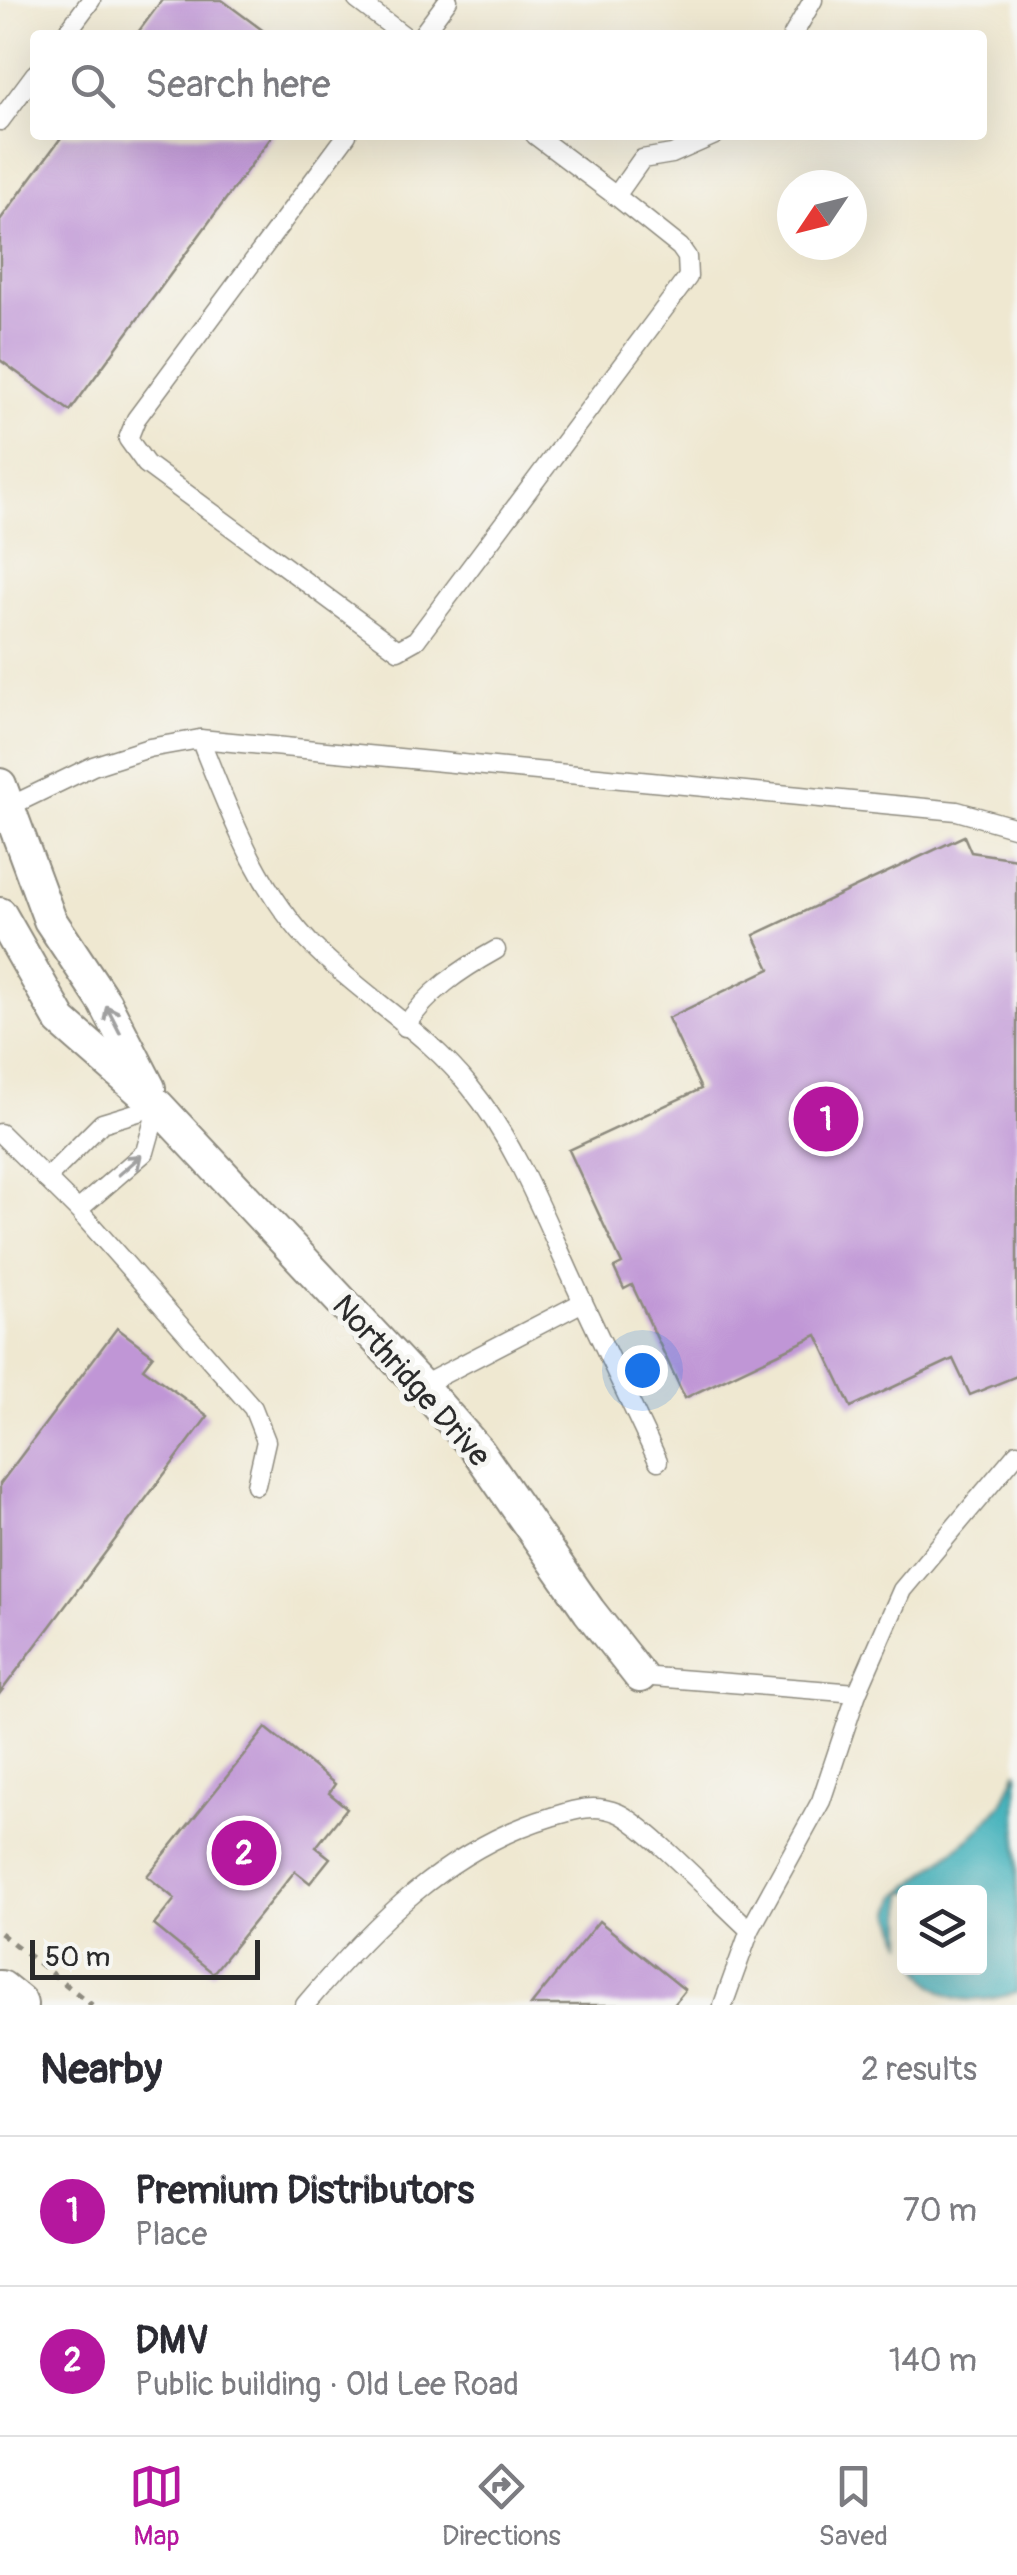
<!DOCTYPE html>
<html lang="en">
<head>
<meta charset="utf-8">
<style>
  :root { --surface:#fff; --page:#f7f7f7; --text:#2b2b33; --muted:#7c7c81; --line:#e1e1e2; --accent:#b5179e }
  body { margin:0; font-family:Pangolin,sans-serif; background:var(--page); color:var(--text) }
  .controls { position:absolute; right:30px; bottom:30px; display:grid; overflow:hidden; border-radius:10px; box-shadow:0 10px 40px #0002 }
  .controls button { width:90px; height:90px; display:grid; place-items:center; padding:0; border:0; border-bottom:2px solid var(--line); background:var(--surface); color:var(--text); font:50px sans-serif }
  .compass { position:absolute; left:777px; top:170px; width:90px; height:90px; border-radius:50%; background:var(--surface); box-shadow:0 10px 40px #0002; rotate:235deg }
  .scale { position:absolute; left:30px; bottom:25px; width:230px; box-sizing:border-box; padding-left:10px; border:5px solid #2b2b2b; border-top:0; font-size:28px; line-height:35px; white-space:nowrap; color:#2b2b2b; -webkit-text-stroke:8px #f6f6f2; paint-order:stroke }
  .you { position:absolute; left:642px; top:1370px; width:35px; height:35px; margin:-25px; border:8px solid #fff; border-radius:50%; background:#1a73e8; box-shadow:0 0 0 15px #1a73e833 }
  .badge { display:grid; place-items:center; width:65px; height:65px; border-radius:50%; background:var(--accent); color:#fff; font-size:32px; font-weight:700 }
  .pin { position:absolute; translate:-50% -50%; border:5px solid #fff; box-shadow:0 2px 10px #0006 }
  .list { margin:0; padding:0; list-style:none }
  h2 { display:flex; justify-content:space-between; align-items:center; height:130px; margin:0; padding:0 40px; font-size:42px }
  h2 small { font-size:32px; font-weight:400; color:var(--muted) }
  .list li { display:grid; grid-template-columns:65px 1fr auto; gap:30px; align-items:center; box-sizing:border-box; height:150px; padding:0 40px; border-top:2px solid var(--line) }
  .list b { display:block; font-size:38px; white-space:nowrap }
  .list p { margin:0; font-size:32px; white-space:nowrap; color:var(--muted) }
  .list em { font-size:32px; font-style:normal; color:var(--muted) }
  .icon { flex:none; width:55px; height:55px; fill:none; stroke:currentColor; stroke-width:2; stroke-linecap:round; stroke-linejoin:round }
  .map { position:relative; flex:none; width:1017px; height:2005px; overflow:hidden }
  .search { position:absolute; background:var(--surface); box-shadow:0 10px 40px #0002; left:30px; right:30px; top:30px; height:110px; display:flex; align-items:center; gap:25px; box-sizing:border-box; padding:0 35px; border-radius:10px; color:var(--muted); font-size:38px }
  .sheet { height:430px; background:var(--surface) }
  nav { display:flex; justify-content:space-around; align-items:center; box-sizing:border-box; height:140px; border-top:2px solid var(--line); background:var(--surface); font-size:28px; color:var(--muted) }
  nav a { display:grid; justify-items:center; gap:5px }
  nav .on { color:var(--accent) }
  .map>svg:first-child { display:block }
  .water { fill:#40b0ba; stroke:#366e72; stroke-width:2.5 }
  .building { fill:#c096d6 }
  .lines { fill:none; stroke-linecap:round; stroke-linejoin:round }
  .service-casing { stroke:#8d8a7e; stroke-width:21 }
  .minor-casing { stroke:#8d8a7e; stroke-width:36 }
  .tertiary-casing { stroke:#8d8a7e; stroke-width:46 }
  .path { stroke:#8d8a7e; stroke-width:5; stroke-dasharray:8 8; stroke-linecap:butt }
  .service { stroke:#fff; stroke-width:18 }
  .minor { stroke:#fff; stroke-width:32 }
  .tertiary { stroke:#fff; stroke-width:42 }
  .oneway { stroke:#a0a0a0 }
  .labels { text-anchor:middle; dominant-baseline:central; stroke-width:10; stroke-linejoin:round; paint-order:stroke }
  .street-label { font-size:32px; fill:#2b2b2b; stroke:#f6f6f2 }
</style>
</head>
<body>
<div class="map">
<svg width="1017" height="2005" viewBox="0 0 1017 2005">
  <rect width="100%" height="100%" fill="#f6f6f2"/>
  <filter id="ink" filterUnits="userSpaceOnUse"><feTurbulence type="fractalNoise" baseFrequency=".01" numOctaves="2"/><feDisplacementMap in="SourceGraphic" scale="20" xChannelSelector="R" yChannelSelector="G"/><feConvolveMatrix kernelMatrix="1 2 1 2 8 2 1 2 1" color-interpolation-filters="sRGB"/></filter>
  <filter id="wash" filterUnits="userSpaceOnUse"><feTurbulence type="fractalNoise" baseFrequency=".0048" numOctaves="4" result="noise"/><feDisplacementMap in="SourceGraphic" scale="40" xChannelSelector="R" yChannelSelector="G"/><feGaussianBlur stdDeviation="2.25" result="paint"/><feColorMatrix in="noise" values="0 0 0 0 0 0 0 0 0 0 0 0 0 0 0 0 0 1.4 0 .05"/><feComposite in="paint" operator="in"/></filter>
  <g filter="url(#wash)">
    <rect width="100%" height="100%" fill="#efe8d1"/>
    <path class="water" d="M1017,1770V1993C974,2005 944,2005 919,1968H980V1892H904V1945L892,1912L898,1895L977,1832L1003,1802Z"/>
    <g id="blocks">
      <g class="building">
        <path d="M162,0H222L269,35H136Z"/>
        <path d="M63,135H273L70,411L0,360V220Z"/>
        <path d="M964,836L971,852L1017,859V1376L970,1395L953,1359L851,1407L817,1335L685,1398L632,1285L624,1289L614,1268L622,1264L569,1150L701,1089L668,1018L770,969L754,935Z"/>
        <path d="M117,1328L153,1355L143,1368L208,1416L0,1693V1484Z"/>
        <path d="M266,1728L335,1784L329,1793L347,1808L316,1847L330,1858L310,1883L295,1871L213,1973L154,1925L175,1899L147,1876Z"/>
        <path d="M599,1921L685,1990L673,2005H531Z"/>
      </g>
    </g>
  </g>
  <g filter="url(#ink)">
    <use href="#blocks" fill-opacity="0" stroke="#8d8a7e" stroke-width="2.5"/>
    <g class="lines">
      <defs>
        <g id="service">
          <path d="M357,0L403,35"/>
          <path d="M65,35L91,0"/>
          <path d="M422,35L448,0"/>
          <path d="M793,35L813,0"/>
          <path d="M0,121L35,74"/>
          <path d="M347,135L136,419L128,439L146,464L398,650L416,640L688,277L687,257L680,247L616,196"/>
          <path d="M535,135L616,196L642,159L672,154L715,135"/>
          <path d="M200,739C230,814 258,892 317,950C365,997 428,1034 470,1087C520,1148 549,1231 583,1302L421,1386"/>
          <path d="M2,810L93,766L149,748L200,739L957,811L1017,828"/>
          <path d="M405,1027C427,992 460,970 496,950"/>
          <path d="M0,1133L78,1210L253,1408L266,1441L256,1485"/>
          <path d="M46,1179L102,1123L158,1106"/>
          <path d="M78,1210L145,1152L158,1106"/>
          <path d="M583,1302L658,1461"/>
          <path d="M640,1676L857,1693"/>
          <path d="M305,2005C373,1924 448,1848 551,1817C574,1810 594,1803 618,1813C646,1825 722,1905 750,1930"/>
          <path d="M723,2005L750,1930L821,1801L857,1693L902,1590L1017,1453"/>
        </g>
        <g id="minor">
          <path d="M0,785L50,920L105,1003L149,1088"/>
          <path d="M0,914L61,1021L158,1106L421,1386L478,1451L589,1611L640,1676"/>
        </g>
        <path id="tertiary" d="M0,1992L16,2005"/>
      </defs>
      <use href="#service" class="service-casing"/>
      <use href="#minor" class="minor-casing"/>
      <use href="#tertiary" class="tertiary-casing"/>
      <path class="path" d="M0,1933L92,2005"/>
      <use href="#service" class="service"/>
      <use href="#minor" class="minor"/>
      <use href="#tertiary" class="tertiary"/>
    </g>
    <defs><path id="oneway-shaft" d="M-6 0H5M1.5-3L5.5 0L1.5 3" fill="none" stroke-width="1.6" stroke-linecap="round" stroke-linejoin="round" transform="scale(2.5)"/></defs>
    <g class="oneway">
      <use href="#oneway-shaft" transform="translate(113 1019) rotate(-117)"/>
      <use href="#oneway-shaft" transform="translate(130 1165) rotate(-41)"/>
    </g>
  </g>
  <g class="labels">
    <g class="street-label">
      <text transform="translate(411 1381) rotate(48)">Northridge Drive</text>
    </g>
  </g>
</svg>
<div class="controls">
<button><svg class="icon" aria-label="layers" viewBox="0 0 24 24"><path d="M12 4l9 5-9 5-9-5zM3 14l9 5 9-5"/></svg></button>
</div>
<svg class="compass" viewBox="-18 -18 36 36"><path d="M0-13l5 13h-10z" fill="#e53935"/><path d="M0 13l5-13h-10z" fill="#7c7c81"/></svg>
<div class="scale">50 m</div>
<div class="you"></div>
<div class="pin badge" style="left:826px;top:1119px">1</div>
<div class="pin badge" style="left:244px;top:1853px">2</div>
<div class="search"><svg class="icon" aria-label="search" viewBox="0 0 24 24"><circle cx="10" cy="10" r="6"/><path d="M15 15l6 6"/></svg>Search here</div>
</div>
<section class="sheet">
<h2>Nearby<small>2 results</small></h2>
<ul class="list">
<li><span class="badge">1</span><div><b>Premium Distributors</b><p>Place</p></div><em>70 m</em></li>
<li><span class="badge">2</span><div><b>DMV</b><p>Public building · Old Lee Road</p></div><em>140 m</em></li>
</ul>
</section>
<nav>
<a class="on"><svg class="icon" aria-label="map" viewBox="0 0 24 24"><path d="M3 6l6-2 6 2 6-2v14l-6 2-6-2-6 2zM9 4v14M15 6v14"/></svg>Map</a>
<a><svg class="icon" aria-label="directions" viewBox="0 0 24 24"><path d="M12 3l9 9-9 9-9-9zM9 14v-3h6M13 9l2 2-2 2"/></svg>Directions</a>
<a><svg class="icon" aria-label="saved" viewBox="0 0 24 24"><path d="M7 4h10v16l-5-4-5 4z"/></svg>Saved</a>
</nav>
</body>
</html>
